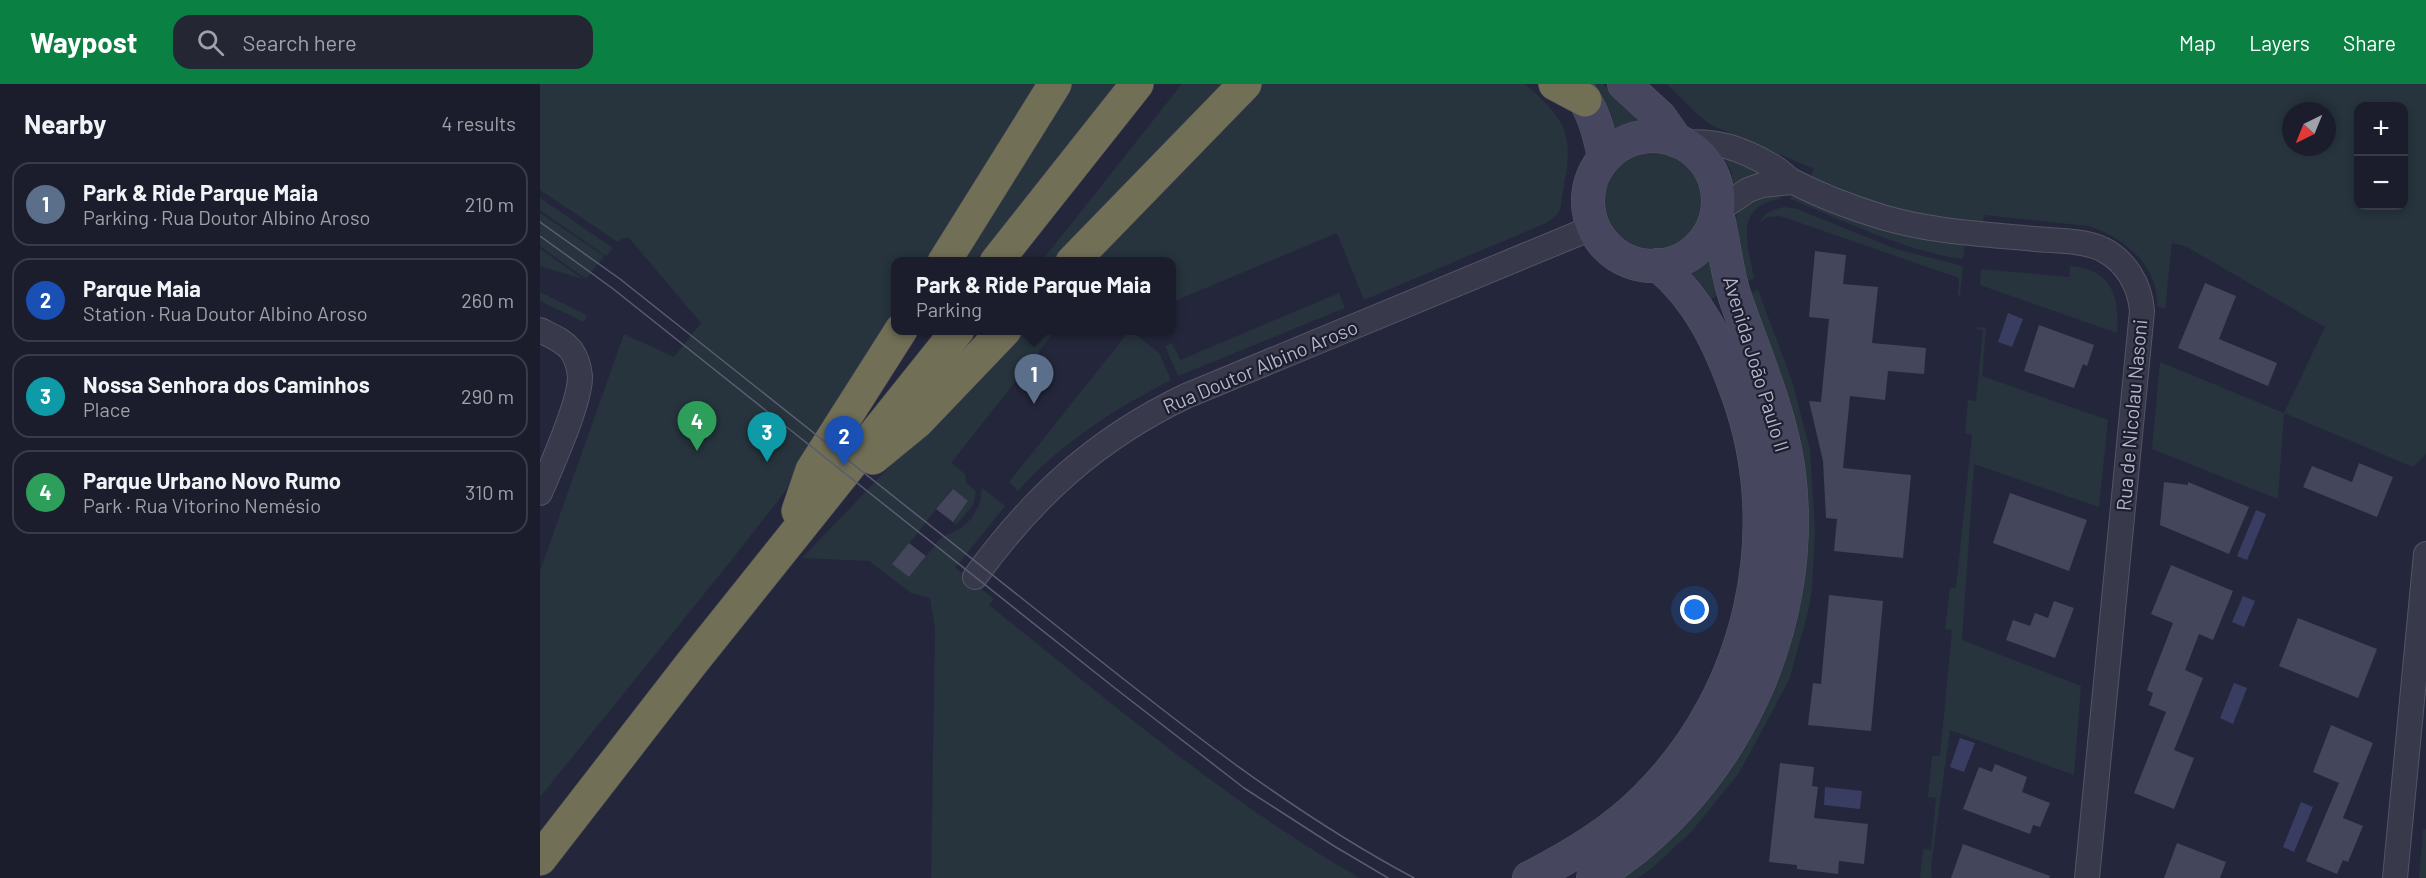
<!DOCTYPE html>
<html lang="en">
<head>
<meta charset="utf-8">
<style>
  :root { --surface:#1b1d2c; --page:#242634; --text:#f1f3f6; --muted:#a0a2a9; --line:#393b48; --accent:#0b8043 }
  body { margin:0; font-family:Barlow,sans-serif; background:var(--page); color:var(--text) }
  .controls { position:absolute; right:18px; top:18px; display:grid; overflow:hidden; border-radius:12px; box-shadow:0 3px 9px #0003 }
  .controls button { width:54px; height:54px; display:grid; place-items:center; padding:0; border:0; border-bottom:2px solid var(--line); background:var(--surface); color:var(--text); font:30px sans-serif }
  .compass { position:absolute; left:1742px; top:18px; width:54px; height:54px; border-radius:50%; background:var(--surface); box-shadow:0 3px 9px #0003; rotate:223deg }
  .you { position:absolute; left:1155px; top:526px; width:21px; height:21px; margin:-15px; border:4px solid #fff; border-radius:50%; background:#1a73e8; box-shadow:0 0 0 9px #1a73e833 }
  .badge { display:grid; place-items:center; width:39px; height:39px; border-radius:50%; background:var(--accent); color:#fff; font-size:20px; font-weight:700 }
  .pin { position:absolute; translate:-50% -50px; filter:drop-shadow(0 2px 3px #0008) }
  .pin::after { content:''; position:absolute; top:32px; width:21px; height:18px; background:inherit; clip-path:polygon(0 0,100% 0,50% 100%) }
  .popup { position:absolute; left:351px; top:173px; width:285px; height:78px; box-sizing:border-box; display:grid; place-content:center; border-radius:12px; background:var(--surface); filter:drop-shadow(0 2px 4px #0005); font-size:20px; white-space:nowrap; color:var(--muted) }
  .popup b { font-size:22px; color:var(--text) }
  .popup::after { content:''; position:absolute; left:50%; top:100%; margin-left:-12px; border:12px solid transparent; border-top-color:var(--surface) }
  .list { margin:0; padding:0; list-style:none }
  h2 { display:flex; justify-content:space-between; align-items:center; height:78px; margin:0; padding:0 24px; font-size:26px }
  h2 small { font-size:20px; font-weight:400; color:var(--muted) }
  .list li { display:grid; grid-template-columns:39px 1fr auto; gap:18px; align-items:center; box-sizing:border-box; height:84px; margin:0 12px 12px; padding:0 12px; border:2px solid var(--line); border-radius:18px }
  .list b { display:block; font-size:22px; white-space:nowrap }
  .list p { margin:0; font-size:20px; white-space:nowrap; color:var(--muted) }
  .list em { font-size:20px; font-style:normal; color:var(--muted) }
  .icon { flex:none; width:33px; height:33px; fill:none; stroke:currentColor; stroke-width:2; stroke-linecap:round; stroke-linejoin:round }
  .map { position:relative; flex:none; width:1886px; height:794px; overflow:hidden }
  header { display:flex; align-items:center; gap:36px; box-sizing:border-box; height:84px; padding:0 30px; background:var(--accent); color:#fff }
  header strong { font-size:28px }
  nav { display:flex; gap:33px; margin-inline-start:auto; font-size:21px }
  .search { width:420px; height:54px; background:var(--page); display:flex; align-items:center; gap:15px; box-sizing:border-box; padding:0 21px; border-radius:18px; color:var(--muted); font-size:22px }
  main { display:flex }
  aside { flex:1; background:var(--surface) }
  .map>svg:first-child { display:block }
  .green { fill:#27343d; fill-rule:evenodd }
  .water { fill:#393d61 }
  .building { fill:#44465c }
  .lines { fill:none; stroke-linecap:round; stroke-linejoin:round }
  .street-casing { stroke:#535566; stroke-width:26 }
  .secondary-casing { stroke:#535566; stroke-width:34 }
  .highway-casing { stroke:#404253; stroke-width:34 }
  .street { stroke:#383a4b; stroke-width:24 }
  .secondary { stroke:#46475e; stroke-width:33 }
  .highway { stroke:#716f56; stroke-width:33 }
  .tram { stroke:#5a5c72; stroke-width:1.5 }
  .labels { text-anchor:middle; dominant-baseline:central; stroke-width:4.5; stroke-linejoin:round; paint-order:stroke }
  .street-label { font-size:20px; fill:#b4b5c7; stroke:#1d1f30 }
</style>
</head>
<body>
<header>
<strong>Waypost</strong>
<div class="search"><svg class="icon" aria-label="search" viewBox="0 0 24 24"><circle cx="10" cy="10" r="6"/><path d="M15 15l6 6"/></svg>Search here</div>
<nav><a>Map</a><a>Layers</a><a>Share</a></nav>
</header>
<main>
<aside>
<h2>Nearby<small>4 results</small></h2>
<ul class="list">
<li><span class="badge" style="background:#5c6f8a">1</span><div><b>Park &amp; Ride Parque Maia</b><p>Parking · Rua Doutor Albino Aroso</p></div><em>210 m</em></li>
<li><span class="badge" style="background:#1a4fb4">2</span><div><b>Parque Maia</b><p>Station · Rua Doutor Albino Aroso</p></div><em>260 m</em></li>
<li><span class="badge" style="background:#0f9aa8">3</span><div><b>Nossa Senhora dos Caminhos</b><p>Place</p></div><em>290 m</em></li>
<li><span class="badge" style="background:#2e9e5b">4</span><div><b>Parque Urbano Novo Rumo</b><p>Park · Rua Vitorino Nemésio</p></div><em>310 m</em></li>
</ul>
</aside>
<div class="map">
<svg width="1886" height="794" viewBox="0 0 1886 794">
  <rect width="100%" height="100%" fill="#24273b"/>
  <g class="green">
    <path d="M0,0H504L393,177L356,178V236L290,341L244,409L190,478L0,713V487L84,250L134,273L161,239L89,154H82L78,158L0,106Z"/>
    <path d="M528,0H577L435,177L416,178Z"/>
    <path d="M642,0H690L520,177L501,178Z"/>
    <path d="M720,0H985C1040,46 1030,62 1020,126L1017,131L1006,139L824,216L797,149L632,218V178H548Z"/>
    <path d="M1048,0H1063L1098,36L1073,46Z"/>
    <path d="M1127,0H1886V370L1873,383L1744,329L1738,415L1612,365L1620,278L1744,329L1785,243L1645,162L1632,159L1625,225L1617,222C1619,182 1584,153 1548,142L1444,131L1443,138L1383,132L1339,120L1271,92L1274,85L1171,41L1157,30ZM1818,22H1864V122H1818ZM1751,27H1787V63H1751Z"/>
    <path d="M1180,67L1237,92L1194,102L1191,87Z"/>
    <circle cx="1113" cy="117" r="49"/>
    <path d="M1243,107L1239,115C1193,123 1208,161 1214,194L1203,199C1199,176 1184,127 1210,115C1220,110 1233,109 1243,107Z"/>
    <path d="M1253,110L1340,145L1368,153L1425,159L1423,175C1367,168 1303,136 1250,115Z"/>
    <path d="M0,114L73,164L66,172L0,126Z"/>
    <path d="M1245,123L1257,125L1356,165L1423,182L1420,211H1418L1419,194L1240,132L1227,133L1220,139L1219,148C1218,132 1230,125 1245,123Z"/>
    <path d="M0,129L64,172L46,195L0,162Z"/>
    <path d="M0,165L43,195L0,182Z"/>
    <path d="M1170,175L1179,211L1168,216L1152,190Z"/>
    <path d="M1530,182C1572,185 1580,213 1577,249L1440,201L1441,185L1529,193Z"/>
    <path d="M1218,206L1252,297L1270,366L1275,445L1272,505L1268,528L1249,596L1199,689L1152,747L1113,783L1098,794H1077L1254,535L1206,211Z"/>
    <path d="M0,208L47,231L44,238L0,217Z"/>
    <path d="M799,209L805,224L638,292L625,262L632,259L640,276Z"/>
    <path d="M1436,243L1446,244L1442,292L1568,336L1559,423L1434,380L1422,556L1541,602L1534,691L1410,646L1391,782L1392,794H1380L1383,765L1391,766L1396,714L1388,713L1392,672H1400L1412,546L1405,545L1410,504H1416L1432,351L1425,349L1428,316L1436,317L1443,246L1435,245Z"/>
    <path d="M590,246L619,269L631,296C574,325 521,359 478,407L469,398Z"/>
    <path d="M480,247H515L411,379L425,390L426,399L436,407L433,421L416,441L412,438L428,418L412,405L353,480L369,493L401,454L421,444L431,435L440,419L442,404L465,422L415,484L454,515L449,521C569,617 687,718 820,794H391L395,544L390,514L371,509L329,477L262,474Z"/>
    <path d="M1886,745V794H1879L1883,746Z"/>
  </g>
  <g class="water">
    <path d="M1468,229L1483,235L1472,263L1458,258Z"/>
    <path d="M1716,426L1726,430L1707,476L1697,472Z"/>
    <path d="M1703,512L1715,517L1704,543L1692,538Z"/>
    <path d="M1694,599L1707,604L1693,640L1680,634Z"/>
    <path d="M1420,654L1435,659L1424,688L1410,683Z"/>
    <path d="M1285,703L1322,707L1320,725L1284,721Z"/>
    <path d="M1761,718L1773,723L1754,768L1743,763Z"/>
  </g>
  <g class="building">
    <path d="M1275,167L1306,171L1303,200L1338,203L1332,259L1386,264L1384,290L1348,287L1345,316L1310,312L1303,384L1371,391L1363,474L1294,467L1297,435L1286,434L1283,377L1269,317L1281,318L1289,235L1269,233Z"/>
    <path d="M1665,199L1696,212L1679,255L1737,279L1728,302L1638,264Z"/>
    <path d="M1499,241L1554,261L1547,282L1543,280L1534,304L1484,287Z"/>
    <path d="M1819,379L1853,393L1837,433L1763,403L1772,382L1812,398Z"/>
    <path d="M1624,398L1648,401V398L1709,423L1689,470L1620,441Z"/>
    <path d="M413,405L428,417L413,438L396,425Z"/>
    <path d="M1470,409L1547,436L1529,487L1453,459Z"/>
    <path d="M369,459L386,472L369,493L352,480Z"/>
    <path d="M1631,481L1693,507L1673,556L1659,550L1645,586L1663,594L1634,666L1654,674L1634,725L1594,709L1626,628L1609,621L1613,609L1607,606L1633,539L1611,530Z"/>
    <path d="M1289,511L1343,517L1331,647L1268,641L1273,599L1281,600Z"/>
    <path d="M1514,517L1534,524L1515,574L1466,556L1473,536L1490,542L1495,529L1508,534Z"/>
    <path d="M1758,534L1837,565L1818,614L1739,582Z"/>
    <path d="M1791,641L1833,659L1803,734L1823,742L1808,778L1803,776L1797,790L1766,777L1799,699L1773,688Z"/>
    <path d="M1240,679L1274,683L1272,702L1278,703L1274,734L1328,740L1324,780L1299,777L1298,790L1257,785V781L1229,778Z"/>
    <path d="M1455,680L1487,693L1482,708L1510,719L1500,743L1493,741L1490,750L1423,725L1439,683L1452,688Z"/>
    <path d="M1637,759L1686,778L1680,794H1624Z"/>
    <path d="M1423,760L1510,792L1509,794H1411Z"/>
  </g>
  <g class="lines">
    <defs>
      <g id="street">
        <path d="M1142,59C1176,55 1202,65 1232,82C1240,86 1246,94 1254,98C1281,112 1313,124 1342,133C1392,148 1444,150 1495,155C1516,157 1542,156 1562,165C1586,177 1600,201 1602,227L1547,794"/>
        <path d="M1177,127L1208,106L1222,101L1252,98"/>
        <path d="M0,246C11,252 23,256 31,266C36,273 39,283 40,292C41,317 11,383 0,409"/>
        <path d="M435,493C493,413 556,355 646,312L1054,143"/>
        <path d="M1855,794L1886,470"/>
      </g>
      <g id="secondary">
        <path d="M1032,0C1052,20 1059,47 1064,74"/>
        <path d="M1084,0L1120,33L1137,57"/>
        <circle cx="1113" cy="117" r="65"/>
        <path d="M989,794C1032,772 1074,747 1108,712C1211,609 1247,448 1198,311C1180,261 1160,216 1118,181"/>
        <path d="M1053,794C1191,710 1271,542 1248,382C1239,323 1214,269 1195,213C1186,186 1184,157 1177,129"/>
      </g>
      <g id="highway">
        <path d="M1015,0L1045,16"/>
        <path d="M404,178L515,0"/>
        <path d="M456,178L597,0"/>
        <path d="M532,178L705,0"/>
        <path d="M333,374L377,338L465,246"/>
        <path d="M258,427L272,386L361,246"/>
        <path d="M0,775L151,580L418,246"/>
      </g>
    </defs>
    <use href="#street" class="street-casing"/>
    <use href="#secondary" class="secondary-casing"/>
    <use href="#highway" class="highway-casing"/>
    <use href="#street" class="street"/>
    <use href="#secondary" class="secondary"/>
    <use href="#highway" class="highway"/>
    <g class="tram">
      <path d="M0,138L80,195C214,302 349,408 484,516C609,615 733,719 874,794"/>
      <path d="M0,152L72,204L576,605L704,704L794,762L848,794"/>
    </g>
  </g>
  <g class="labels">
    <g class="street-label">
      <text transform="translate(1217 280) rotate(73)">Avenida João Paulo II</text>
      <text transform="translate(720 282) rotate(-23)">Rua Doutor Albino Aroso</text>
      <text transform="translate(1591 331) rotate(-85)">Rua de Nicolau Nasoni</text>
    </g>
  </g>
</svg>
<div class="controls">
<button>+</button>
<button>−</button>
</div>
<svg class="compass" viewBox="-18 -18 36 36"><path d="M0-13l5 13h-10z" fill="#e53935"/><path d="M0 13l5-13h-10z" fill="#a0a2a9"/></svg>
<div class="you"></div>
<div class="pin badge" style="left:494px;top:320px;background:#5c6f8a">1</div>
<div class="popup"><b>Park &amp; Ride Parque Maia</b>Parking</div>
<div class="pin badge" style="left:304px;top:382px;background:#1a4fb4">2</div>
<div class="pin badge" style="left:227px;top:378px;background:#0f9aa8">3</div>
<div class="pin badge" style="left:157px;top:367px;background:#2e9e5b">4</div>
</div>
</main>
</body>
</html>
